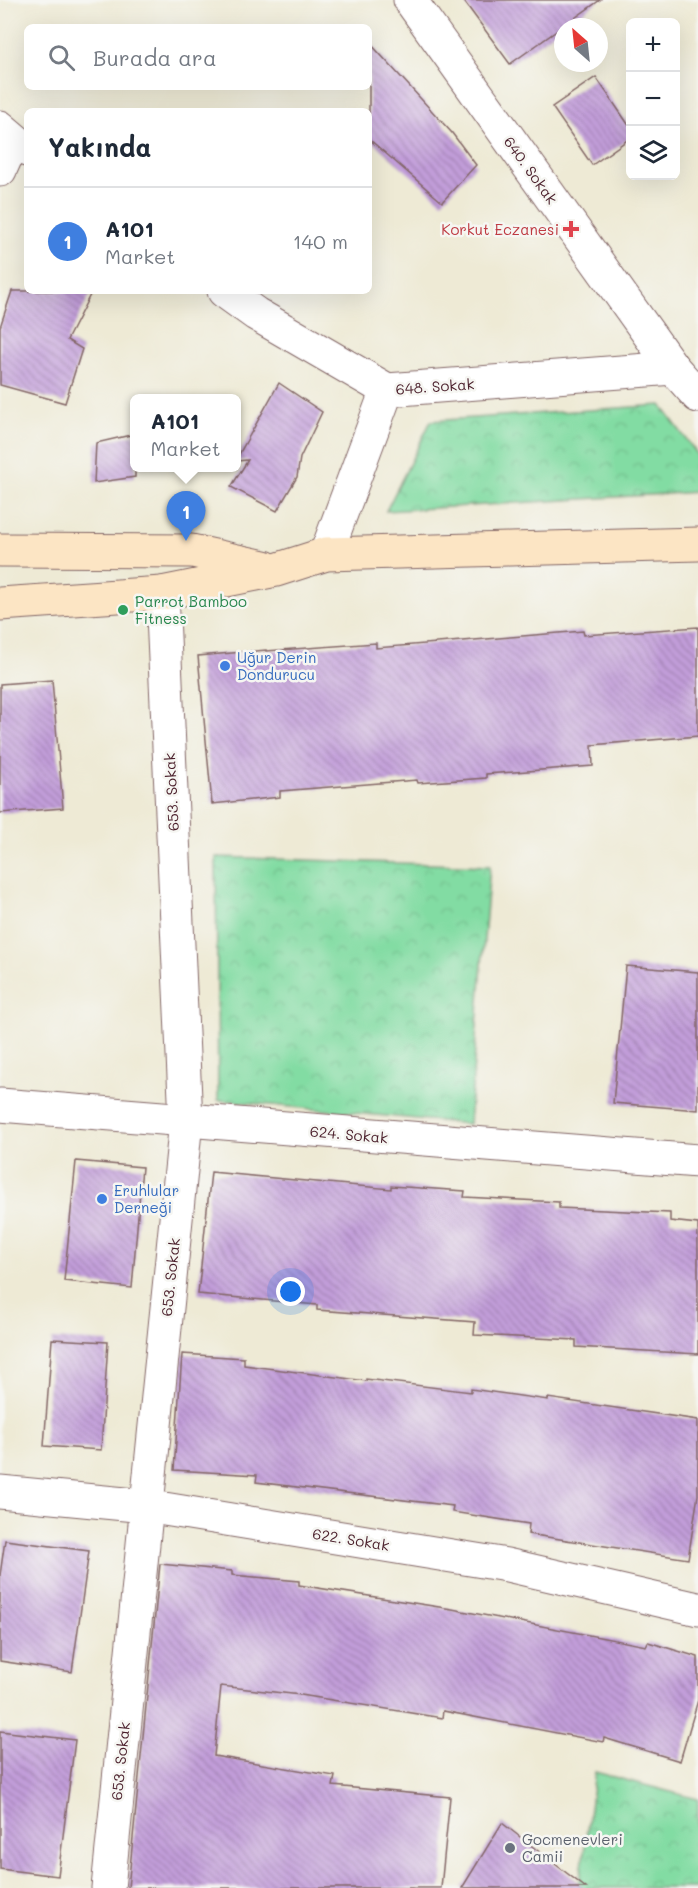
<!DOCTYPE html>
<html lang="tr">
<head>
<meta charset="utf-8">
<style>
  :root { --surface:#fff; --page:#f6f6f7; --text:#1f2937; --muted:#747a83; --line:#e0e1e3; --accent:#7c3aed }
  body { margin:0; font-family:Mali,sans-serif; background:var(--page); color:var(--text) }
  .controls { position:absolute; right:18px; top:18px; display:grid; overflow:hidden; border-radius:9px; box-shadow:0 6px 24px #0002 }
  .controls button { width:54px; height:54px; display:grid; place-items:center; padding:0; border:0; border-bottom:2px solid var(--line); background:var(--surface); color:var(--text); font:30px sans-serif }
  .compass { position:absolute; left:554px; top:18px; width:54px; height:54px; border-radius:50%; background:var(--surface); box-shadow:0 6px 24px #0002; rotate:333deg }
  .you { position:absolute; left:291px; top:1292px; width:21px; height:21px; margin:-15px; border:4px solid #fff; border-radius:50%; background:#1a73e8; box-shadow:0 0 0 9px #1a73e833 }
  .badge { display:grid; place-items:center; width:39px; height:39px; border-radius:50%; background:var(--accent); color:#fff; font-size:20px; font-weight:700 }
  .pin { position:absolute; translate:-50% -50px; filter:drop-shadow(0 2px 3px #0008) }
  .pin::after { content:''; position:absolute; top:32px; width:21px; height:18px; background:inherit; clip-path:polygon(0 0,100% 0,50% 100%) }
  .popup { position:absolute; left:130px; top:394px; width:111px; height:78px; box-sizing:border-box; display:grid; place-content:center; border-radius:9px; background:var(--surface); filter:drop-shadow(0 2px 4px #0005); font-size:20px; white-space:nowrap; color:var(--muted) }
  .popup b { font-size:22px; color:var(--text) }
  .popup::after { content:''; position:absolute; left:50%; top:100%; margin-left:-12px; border:12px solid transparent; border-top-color:var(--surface) }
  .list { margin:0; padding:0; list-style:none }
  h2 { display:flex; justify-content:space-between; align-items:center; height:78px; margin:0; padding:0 24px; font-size:26px }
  h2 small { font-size:20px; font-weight:400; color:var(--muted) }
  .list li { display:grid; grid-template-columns:39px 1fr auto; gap:18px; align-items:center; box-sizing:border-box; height:108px; padding:0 24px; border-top:2px solid var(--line) }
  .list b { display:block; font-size:22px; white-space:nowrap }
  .list p { margin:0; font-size:20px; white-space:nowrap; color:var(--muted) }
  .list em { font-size:20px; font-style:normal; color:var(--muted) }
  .icon { flex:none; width:33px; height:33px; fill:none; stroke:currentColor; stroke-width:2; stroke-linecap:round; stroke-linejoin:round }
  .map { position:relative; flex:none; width:698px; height:1888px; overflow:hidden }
  .search { position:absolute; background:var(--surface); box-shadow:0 6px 24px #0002; left:24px; top:24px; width:348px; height:66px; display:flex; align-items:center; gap:15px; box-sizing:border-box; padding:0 21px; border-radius:9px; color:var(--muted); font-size:22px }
  .panel { position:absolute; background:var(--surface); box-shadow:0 6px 24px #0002; left:24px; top:108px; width:348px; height:186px; border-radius:9px }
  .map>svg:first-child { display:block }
  .park { fill:url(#park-crowns); stroke:#667e67; stroke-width:1.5 }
  .building { fill:url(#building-back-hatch) }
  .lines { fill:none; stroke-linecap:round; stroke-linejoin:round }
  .minor-casing { stroke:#836666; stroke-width:35 }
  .secondary-casing { stroke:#836666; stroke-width:35 }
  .minor { stroke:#fff; stroke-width:33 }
  .secondary { stroke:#fce5c4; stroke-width:33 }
  .health-dot { fill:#e0444e; stroke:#f6f6f2; stroke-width:2 }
  .leisure-dot { fill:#2e9e5b; stroke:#f6f6f2; stroke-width:2 }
  .shop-dot { fill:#3f7fe0; stroke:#f6f6f2; stroke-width:2 }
  .worship-dot { fill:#6b7280; stroke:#f6f6f2; stroke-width:2 }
  .labels { text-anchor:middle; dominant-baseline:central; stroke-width:5; stroke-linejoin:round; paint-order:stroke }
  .street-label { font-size:15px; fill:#4a1f2b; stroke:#f6f6f2 }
  .health-label { font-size:15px; fill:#be3a42; stroke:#f6f6f2; text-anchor:end }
  .leisure-label { font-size:15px; fill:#27864d; stroke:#f6f6f2; text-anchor:start }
  .shop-label { font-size:15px; fill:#366cbe; stroke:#f6f6f2; text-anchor:start }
  .worship-label { font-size:15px; fill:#5b616d; stroke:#f6f6f2; text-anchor:start }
</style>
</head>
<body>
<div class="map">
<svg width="698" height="1888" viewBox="0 0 698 1888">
  <defs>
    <pattern id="park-crowns" width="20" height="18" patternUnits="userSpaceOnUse" patternTransform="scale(1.5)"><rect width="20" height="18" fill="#82dca3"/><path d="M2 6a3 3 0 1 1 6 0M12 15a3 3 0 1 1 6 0" fill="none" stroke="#72bc8c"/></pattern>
    <pattern id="building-back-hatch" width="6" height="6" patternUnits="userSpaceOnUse" patternTransform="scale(1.5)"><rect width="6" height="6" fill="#c29eda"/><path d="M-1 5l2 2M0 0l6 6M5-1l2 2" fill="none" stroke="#a080b1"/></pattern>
  </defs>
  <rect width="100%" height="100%" fill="#f6f6f2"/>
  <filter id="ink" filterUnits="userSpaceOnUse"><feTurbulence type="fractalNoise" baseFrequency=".0167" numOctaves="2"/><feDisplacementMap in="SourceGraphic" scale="12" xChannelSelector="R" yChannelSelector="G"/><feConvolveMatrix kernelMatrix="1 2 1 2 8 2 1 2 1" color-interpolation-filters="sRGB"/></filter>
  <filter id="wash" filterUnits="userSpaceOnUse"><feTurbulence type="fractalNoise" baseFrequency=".008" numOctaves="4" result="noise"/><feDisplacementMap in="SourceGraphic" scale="24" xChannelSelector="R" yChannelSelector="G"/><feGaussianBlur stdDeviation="1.35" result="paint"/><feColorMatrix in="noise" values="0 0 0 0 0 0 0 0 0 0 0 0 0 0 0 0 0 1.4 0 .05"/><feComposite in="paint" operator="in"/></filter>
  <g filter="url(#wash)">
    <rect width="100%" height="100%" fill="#eeead5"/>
    <g class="park">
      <path d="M661,405L698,455V492L386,511L431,421Z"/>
      <path d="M216,857L490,866L469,1124L218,1100Z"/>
      <path d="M595,1772L698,1799V1888H579Z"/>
    </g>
    <g id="blocks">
      <g class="building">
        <path d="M463,0H600L510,64Z"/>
        <path d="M369,42L452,133L476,165L442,202L369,139Z"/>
        <path d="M596,77L630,127V138L592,165L552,107Z"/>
        <path d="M12,291H92L67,340L82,349L65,403L0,385V327Z"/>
        <path d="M279,383L322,412L300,458L297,477L277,511L231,487L248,460L237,461V458Z"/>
        <path d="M135,434V477L94,483L96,443Z"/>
        <path d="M698,627V736L592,745L593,766L486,774V778L418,783L417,780L280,791V797L212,804L198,656L266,650V651L376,643V648L583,631L584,635Z"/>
        <path d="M52,680L63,808L0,813V684Z"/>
        <path d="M626,966L698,972V1110L613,1103Z"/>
        <path d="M76,1161L142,1167L132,1288L64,1281Z"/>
        <path d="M211,1172L391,1189V1186L465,1191L464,1197L559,1202V1208L670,1213V1221L698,1224V1354L576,1347V1340L474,1335L475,1322L317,1310V1305L198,1294Z"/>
        <path d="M52,1339L108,1342L101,1450L44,1446Z"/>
        <path d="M182,1354L244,1358V1365L366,1381V1379L471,1392V1389L548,1400V1398L698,1420V1495L688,1559L528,1534L529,1524L452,1512L453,1506L256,1482L257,1475L174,1470Z"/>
        <path d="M5,1540L89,1551L72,1672L0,1661V1575Z"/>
        <path d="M160,1564L232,1571V1575L299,1581V1585L452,1609L646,1646L648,1642L698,1657V1700L680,1761L604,1738L603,1742L443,1711L442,1718L301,1695L221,1686L214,1756L335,1776L333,1786L450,1797L441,1888H128Z"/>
        <path d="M0,1731L75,1740L58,1876L0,1869Z"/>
        <path d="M502,1823L586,1888H462Z"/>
      </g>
    </g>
  </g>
  <g filter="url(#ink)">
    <use href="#blocks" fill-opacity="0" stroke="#836666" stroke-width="1.5"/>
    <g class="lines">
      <defs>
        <g id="minor">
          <path d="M410,0L673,368L698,396"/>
          <path d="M0,127L27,150"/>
          <path d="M0,170L13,141"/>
          <path d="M224,291L256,314L387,390L673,368"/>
          <path d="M326,554L387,390"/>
          <path d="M0,1105L698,1161"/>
          <path d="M0,1492L146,1506L507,1565L698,1609"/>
          <path d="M108,1888L186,1121L162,593"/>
        </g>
        <g id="secondary">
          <path d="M0,550L192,551L265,567"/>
          <path d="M0,604L162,593L276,570L326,554L698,544"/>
        </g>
      </defs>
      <use href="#minor" class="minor-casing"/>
      <use href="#secondary" class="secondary-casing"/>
      <use href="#minor" class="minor"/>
      <use href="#secondary" class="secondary"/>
    </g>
  </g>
  <path class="health-dot" d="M568 220h6v6h6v6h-6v6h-6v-6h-6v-6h6z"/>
  <circle class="leisure-dot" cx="123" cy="610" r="6"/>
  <g class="shop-dot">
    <circle cx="225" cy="666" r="6"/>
    <circle cx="102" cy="1199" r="6"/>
  </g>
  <circle class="worship-dot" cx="510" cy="1848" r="6"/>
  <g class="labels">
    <g class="street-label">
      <text transform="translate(531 170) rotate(54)">640. Sokak</text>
      <text transform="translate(435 386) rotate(-4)">648. Sokak</text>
      <text transform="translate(171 792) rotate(-93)">653. Sokak</text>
      <text transform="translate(349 1134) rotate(5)">624. Sokak</text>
      <text transform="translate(170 1277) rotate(-84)">653. Sokak</text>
      <text transform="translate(351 1539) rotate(9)">622. Sokak</text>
      <text transform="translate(120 1761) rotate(-84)">653. Sokak</text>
    </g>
    <g class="health-label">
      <text x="559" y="229">Korkut Eczanesi</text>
    </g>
    <g class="leisure-label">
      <text x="135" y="601">Parrot Bamboo<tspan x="135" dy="17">Fitness</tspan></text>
    </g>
    <g class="shop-label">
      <text x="237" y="657">Uğur Derin<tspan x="237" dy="17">Dondurucu</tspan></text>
      <text x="114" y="1190">Eruhlular<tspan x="114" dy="17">Derneği</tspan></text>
    </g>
    <g class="worship-label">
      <text x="522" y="1839">Gocmenevleri<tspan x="522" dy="17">Camii</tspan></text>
    </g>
  </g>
</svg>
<div class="controls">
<button>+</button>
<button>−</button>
<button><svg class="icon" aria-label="layers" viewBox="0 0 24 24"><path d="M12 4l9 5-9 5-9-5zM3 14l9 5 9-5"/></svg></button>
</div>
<svg class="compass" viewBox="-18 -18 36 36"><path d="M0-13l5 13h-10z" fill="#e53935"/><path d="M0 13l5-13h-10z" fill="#747a83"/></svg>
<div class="you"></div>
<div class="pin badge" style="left:186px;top:541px;background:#3f7fe0">1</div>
<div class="popup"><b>A101</b>Market</div>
<div class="search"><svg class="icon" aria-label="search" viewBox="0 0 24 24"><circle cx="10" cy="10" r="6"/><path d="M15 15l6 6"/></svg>Burada ara</div>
<section class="panel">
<h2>Yakında<small></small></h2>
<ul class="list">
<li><span class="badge" style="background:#3f7fe0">1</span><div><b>A101</b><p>Market</p></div><em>140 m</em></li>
</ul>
</section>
</div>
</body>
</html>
